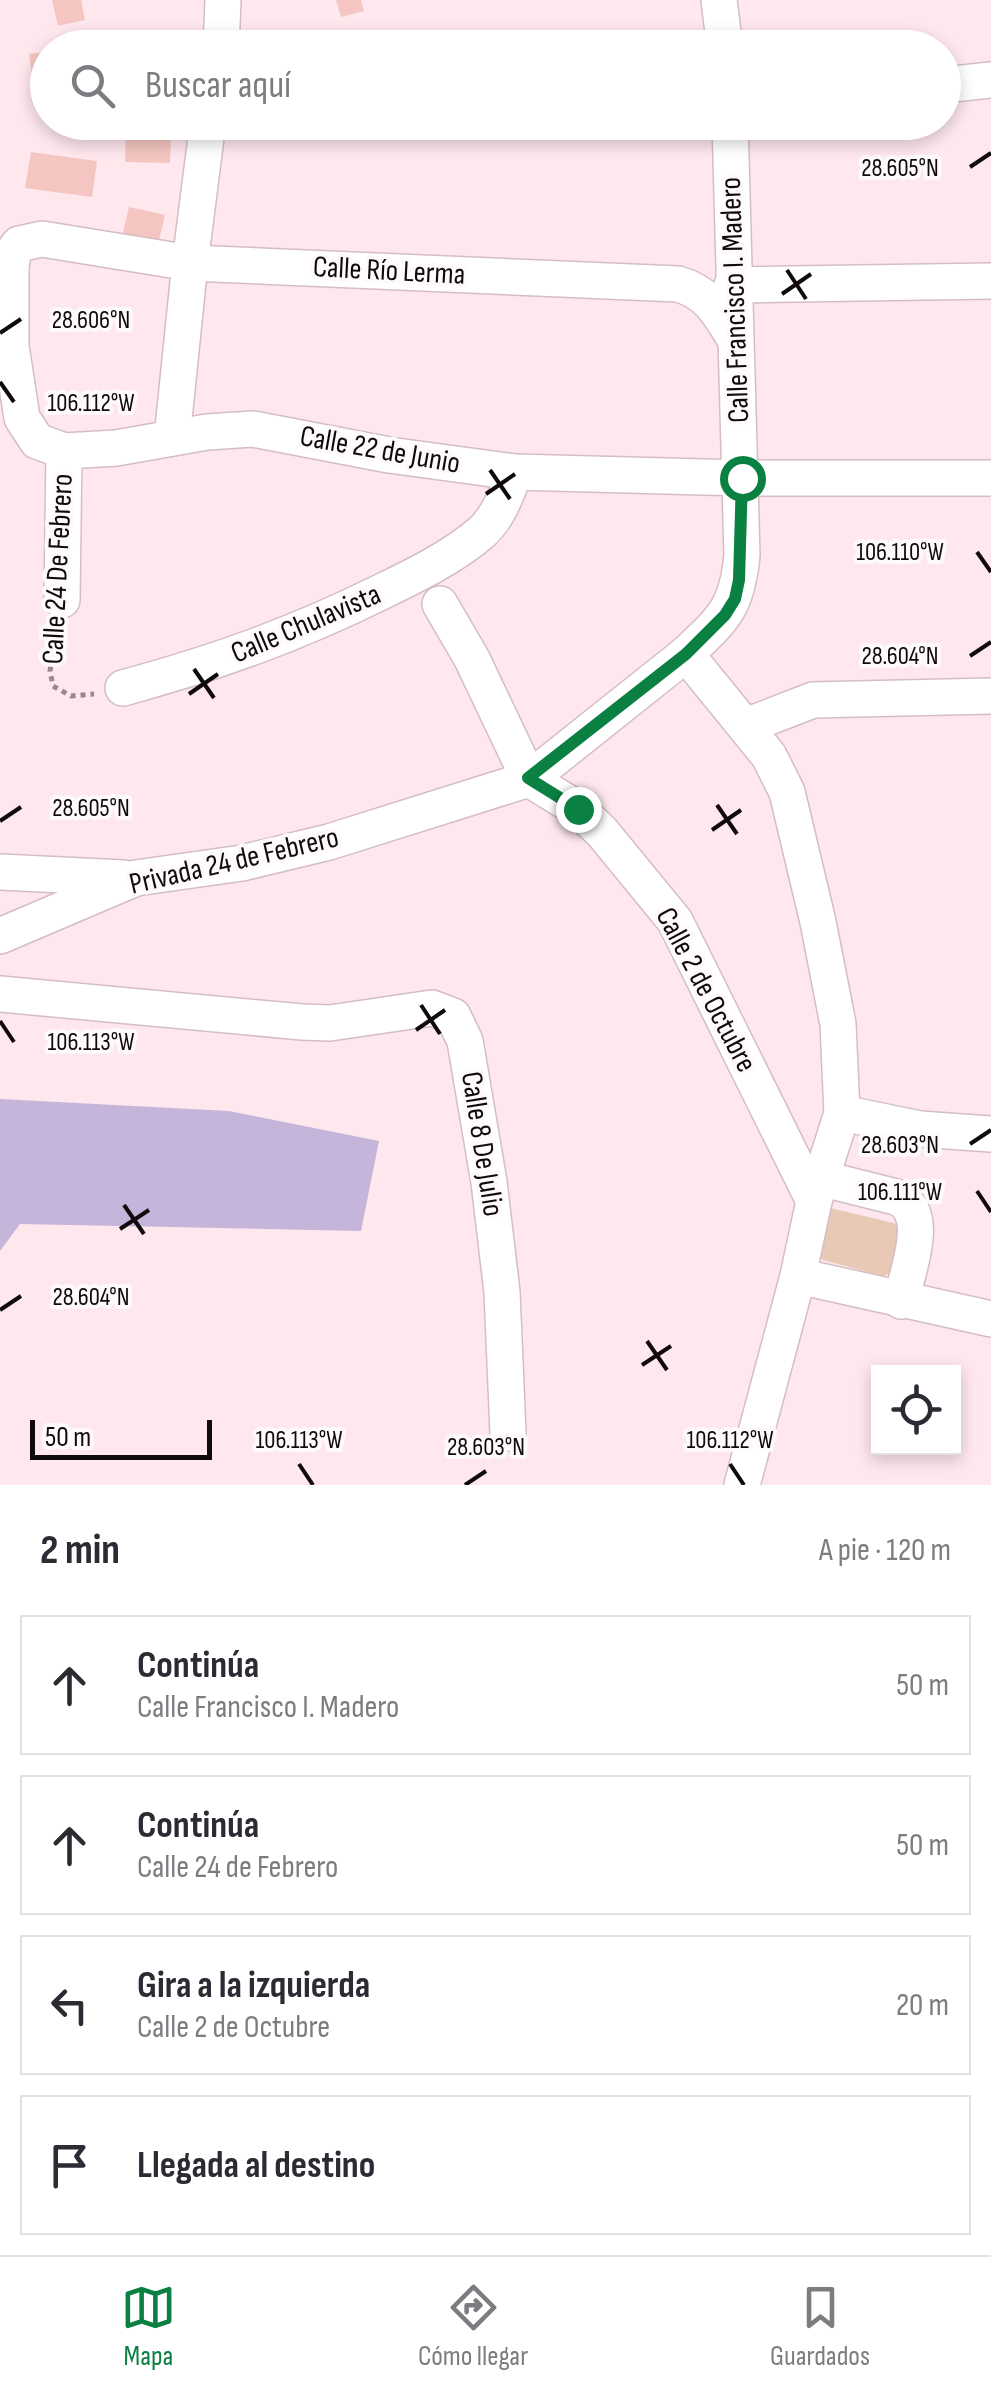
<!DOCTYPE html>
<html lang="es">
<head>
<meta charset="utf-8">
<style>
  :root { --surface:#fff; --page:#f7f7f7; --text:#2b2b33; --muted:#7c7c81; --line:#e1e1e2; --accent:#0b8043 }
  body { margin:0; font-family:"Sofia Sans Condensed",sans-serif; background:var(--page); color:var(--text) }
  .controls { position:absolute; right:30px; bottom:30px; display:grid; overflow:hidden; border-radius:0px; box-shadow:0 5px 15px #0003 }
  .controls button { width:90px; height:90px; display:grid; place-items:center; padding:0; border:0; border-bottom:2px solid var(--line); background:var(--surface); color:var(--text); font:50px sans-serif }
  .scale { position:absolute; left:30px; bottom:25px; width:182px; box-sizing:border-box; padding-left:10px; border:5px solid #110a0c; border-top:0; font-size:28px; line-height:35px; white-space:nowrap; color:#110a0c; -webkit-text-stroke:8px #fefafb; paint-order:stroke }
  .stop { position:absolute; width:30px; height:30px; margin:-22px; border:8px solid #0b8043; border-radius:50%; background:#fff }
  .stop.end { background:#0b8043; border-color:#fff; box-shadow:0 2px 10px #0008 }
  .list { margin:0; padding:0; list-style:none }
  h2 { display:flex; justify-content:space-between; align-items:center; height:130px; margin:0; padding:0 40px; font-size:42px }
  h2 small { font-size:32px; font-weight:400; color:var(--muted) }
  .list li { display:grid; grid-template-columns:65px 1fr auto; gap:30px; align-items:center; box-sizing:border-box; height:140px; margin:0 20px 20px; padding:0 20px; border:2px solid var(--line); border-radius:0px }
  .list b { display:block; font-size:38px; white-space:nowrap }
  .list p { margin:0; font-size:32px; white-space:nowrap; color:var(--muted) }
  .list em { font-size:32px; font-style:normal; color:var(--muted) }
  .icon { flex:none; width:55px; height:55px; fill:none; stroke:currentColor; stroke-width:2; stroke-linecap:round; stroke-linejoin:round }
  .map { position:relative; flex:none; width:991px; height:1485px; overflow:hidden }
  .search { position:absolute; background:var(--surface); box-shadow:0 5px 15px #0003; left:30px; right:30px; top:30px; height:110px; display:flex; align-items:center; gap:25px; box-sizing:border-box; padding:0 35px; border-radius:55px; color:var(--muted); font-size:38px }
  .sheet { height:770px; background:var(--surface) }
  nav { display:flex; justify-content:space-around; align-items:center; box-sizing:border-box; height:140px; border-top:2px solid var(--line); background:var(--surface); font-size:28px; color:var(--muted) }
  nav a { display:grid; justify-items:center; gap:5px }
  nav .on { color:var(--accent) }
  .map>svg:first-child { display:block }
  .green { fill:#e8c9b6 }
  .water { fill:#c6b5da }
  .building { fill:#f5c6c1 }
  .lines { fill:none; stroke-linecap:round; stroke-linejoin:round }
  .minor-casing { stroke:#d4bec4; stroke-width:38 }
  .path { stroke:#99898d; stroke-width:5; stroke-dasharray:5 5; stroke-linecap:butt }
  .minor { stroke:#fff; stroke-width:35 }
  .route { stroke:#0b8043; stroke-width:12 }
  .ticks { fill:none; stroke:#110a0c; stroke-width:4 }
  .labels { text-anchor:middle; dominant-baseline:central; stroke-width:8; stroke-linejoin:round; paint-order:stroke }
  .street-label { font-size:30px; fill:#110a0c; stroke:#fefafb }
  .ticks-label { font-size:25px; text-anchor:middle; fill:#110a0c; stroke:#fefafb; stroke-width:8; stroke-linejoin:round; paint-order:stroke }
</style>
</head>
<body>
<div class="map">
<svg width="991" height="1485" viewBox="0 0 991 1485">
  <rect width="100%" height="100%" fill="#fee7ed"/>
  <path class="green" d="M830,1208L898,1224L901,1230L890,1273L883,1276L823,1260L816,1253Z"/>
  <path class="water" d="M0,1099L229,1111L379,1141L361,1231L20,1224L0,1251Z"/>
  <g class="building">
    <path d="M52,0H81L85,20L58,26Z"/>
    <path d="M336,0H361L364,11L341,17Z"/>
    <path d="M48,52V98L35,99L29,54Z"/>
    <path d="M126,133L171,135L170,163L125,162Z"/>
    <path d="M31,152L97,161L92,197L25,188Z"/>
    <path d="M129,207L165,215L157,249L121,241Z"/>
  </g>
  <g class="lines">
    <defs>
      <g id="minor">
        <path d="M719,0L725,48"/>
        <path d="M221,48L223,0"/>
        <path d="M944,85L991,80"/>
        <path d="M730,122L742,555C737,608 724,618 686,654L769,756L787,792L818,922L838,1024L842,1113L814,1201L798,1276L742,1485"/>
        <path d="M732,285L991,281"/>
        <path d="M735,339C719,313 708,292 678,284L190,263L42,239L19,244L13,252L11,268V346L22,418L37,441L64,451L116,448L207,432L253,429L389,455L515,472L742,478H991"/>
        <path d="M172,438L190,263L208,122"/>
        <path d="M62,600L64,451"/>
        <path d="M440,604L472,659L529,779L578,809L602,832L675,921L814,1201"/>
        <path d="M123,688C218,662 294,635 383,591C416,575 453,557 482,532C499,516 507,493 515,472"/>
        <path d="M746,726L813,700L991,696"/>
        <path d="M0,872L124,878"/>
        <path d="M0,936L136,878L242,863L329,842L529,779L686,654"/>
        <path d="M0,994L302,1022L330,1023L432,1008L453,1016L465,1041L489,1182L502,1292L508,1433"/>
        <path d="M842,1113L920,1129L991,1134"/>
        <path d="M820,1178L896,1197C933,1212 907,1271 901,1301"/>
        <path d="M798,1276L991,1319"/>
      </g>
    </defs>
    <use href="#minor" class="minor-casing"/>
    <path class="path" d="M57,627L50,671L53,686L71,696L94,694"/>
    <use href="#minor" class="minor"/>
  </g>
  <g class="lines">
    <path class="route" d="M578,809L528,778L686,654L725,615L735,599L739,580L742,478"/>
  </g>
  <path class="ticks" d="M970,167L991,153M787,270L806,299M782,294L811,274M0,333L21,319M0,382L14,402M490,470L510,499M486,494L515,474M977,552L991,572M970,656L991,642M194,669L214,698M189,694L218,674M717,805L737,834M0,821L21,807M712,830L741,810M421,1005L440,1034M0,1021L14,1042M416,1030L445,1010M970,1144L991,1130M977,1191L991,1212M124,1205L144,1234M120,1229L149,1210M0,1310L21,1296M647,1341L667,1370M642,1365L671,1346M299,1464L313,1485M730,1464L744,1485M465,1485L486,1471"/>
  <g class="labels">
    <g class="street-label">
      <text transform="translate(389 271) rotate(3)">Calle Río Lerma</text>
      <text transform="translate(735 300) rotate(-92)">Calle Francisco I. Madero</text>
      <text transform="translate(380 450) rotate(10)">Calle 22 de Junio</text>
      <text transform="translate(58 569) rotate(-87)">Calle 24 De Febrero</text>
      <text transform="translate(306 624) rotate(-23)">Calle Chulavista</text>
      <text transform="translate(234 861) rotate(-13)">Privada 24 de Febrero</text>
      <text transform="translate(706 990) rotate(62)">Calle 2 de Octubre</text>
      <text transform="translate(482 1144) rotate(81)">Calle 8 De Julio</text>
    </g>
  </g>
  <g class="ticks-label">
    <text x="900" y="176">28.605°N</text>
    <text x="91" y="328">28.606°N</text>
    <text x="91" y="411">106.112°W</text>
    <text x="900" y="560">106.110°W</text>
    <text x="900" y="664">28.604°N</text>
    <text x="91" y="816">28.605°N</text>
    <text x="91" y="1050">106.113°W</text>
    <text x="900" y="1153">28.603°N</text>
    <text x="900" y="1200">106.111°W</text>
    <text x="91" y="1305">28.604°N</text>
    <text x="299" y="1448">106.113°W</text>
    <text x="730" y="1448">106.112°W</text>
    <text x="486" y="1455">28.603°N</text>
  </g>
</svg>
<div class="controls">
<button><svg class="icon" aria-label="locate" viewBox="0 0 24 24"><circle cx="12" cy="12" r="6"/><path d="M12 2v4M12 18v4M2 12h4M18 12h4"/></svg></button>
</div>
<div class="scale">50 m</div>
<div class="stop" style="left:742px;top:478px"></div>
<div class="stop end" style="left:578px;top:809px"></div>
<div class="search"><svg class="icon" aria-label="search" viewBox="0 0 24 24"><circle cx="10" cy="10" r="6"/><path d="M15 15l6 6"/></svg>Buscar aquí</div>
</div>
<section class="sheet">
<h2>2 min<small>A pie · 120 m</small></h2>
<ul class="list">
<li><svg class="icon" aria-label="ahead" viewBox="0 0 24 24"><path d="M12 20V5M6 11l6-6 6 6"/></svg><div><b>Continúa</b><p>Calle Francisco I. Madero</p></div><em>50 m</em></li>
<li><svg class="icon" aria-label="ahead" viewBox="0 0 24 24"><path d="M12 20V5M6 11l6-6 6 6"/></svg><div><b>Continúa</b><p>Calle 24 de Febrero</p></div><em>50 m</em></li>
<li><svg class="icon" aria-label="left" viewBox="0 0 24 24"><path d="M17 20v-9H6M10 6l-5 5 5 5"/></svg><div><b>Gira a la izquierda</b><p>Calle 2 de Octubre</p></div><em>20 m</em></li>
<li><svg class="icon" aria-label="arrive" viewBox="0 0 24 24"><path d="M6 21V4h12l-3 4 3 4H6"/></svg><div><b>Llegada al destino</b></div></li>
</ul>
</section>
<nav>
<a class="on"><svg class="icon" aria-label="map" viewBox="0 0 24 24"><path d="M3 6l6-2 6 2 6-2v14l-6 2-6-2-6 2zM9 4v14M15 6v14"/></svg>Mapa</a>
<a><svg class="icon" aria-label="directions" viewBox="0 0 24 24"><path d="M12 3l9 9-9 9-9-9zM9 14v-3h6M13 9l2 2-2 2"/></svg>Cómo llegar</a>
<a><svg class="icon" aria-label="saved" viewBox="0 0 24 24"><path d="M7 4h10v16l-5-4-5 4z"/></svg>Guardados</a>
</nav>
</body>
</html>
